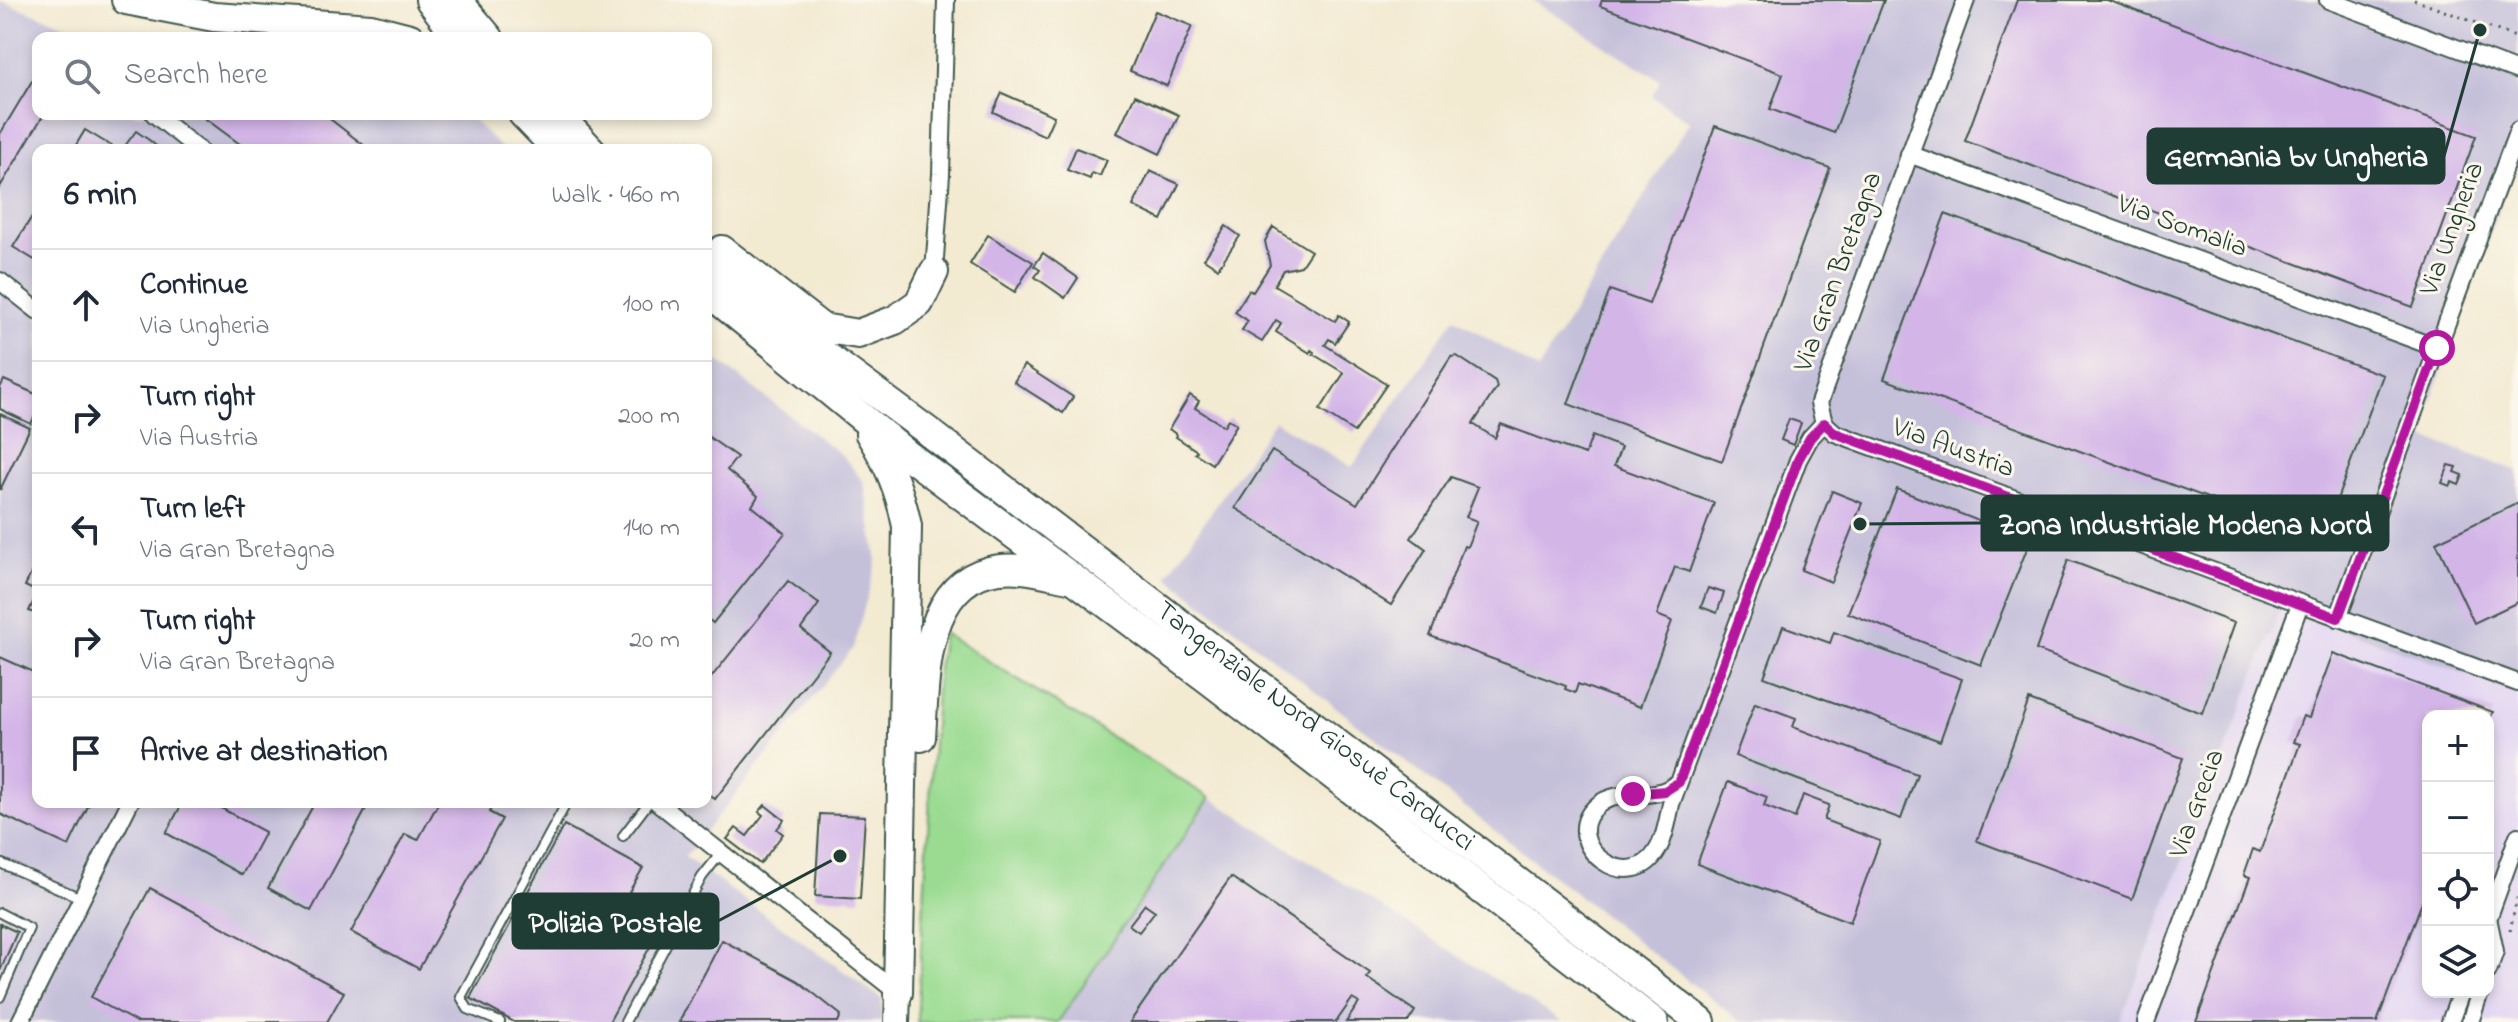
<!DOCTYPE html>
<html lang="en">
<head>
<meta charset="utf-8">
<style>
  :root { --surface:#fff; --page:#f6f6f7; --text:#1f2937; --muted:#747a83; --line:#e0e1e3 }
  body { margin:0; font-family:"Indie Flower",sans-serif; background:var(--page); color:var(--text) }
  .controls { position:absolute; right:24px; bottom:24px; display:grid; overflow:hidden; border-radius:16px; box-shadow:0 4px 12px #0003 }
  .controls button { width:72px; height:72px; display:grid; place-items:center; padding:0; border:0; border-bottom:2px solid var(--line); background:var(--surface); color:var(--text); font:40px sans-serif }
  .stop { position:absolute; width:24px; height:24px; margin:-18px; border:6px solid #b5179e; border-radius:50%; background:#fff }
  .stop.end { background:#b5179e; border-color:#fff; box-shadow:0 2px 8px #0008 }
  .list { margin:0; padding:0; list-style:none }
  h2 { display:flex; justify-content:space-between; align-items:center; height:104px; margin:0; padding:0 32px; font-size:34px }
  h2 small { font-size:26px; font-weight:400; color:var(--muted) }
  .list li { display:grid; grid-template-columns:52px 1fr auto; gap:24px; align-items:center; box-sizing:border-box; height:112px; padding:0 32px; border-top:2px solid var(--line) }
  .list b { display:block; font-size:30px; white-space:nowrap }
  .list p { margin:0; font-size:26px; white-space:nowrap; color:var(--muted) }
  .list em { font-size:26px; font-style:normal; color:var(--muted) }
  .icon { flex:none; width:44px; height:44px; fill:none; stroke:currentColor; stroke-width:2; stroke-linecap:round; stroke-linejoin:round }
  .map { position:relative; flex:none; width:2518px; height:1022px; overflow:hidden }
  .search { position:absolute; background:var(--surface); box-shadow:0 4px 12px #0003; left:32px; top:32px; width:680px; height:88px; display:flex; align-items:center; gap:20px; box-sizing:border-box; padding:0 28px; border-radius:16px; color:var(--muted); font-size:30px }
  .panel { position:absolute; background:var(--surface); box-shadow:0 4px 12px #0003; left:32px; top:144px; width:680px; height:664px; border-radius:16px }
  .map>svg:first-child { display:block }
  .built { fill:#e1d4f3; fill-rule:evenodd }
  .industrial { fill:#c5c0da }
  .green { fill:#9adb91; stroke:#5c8c62; stroke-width:2 }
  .building { fill:#d3b5e8 }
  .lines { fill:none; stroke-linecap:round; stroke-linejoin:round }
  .service-casing { stroke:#3f574c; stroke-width:12 }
  .minor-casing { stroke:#3f574c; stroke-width:20 }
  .secondary-casing { stroke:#3f574c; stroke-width:28 }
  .trunk-casing { stroke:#3f574c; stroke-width:32 }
  .path { stroke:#3f574c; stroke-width:3; stroke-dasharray:2 6; stroke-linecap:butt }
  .service { stroke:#fff; stroke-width:8 }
  .minor { stroke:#fff; stroke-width:16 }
  .secondary { stroke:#fff; stroke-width:24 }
  .trunk { stroke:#fff; stroke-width:28 }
  .route { stroke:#b5179e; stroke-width:10 }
  .labels { text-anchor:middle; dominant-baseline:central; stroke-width:6; stroke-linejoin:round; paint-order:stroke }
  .street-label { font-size:28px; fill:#1f3d34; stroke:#fbf7ec }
  .leader { fill:none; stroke:#1f3d34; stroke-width:3 }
  .callout-dot { fill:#1f3d34; stroke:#fbf7ec; stroke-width:3 }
  .callout { fill:#1f3d34; stroke:#1f3d34; stroke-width:3 }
  .callout-label { font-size:30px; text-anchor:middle; font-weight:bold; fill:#fff }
</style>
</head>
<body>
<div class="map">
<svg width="2518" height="1022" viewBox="0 0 2518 1022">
  <rect width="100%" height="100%" fill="#fbf7ec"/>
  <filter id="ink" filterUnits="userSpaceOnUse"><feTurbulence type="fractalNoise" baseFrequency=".0125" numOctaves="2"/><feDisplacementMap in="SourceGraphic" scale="16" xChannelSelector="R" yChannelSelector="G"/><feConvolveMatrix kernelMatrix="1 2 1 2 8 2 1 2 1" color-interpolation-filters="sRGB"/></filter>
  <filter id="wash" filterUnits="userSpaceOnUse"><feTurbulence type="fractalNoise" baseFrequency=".006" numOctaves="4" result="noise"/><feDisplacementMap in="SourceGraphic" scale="32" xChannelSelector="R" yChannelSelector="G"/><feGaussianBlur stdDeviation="1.8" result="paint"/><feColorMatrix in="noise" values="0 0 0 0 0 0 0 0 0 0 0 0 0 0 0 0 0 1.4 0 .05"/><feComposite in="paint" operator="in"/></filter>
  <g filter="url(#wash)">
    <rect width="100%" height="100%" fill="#f3ead2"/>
    <path class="built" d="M2281,607L2518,693V1022H2120ZM2428,716H2488V992H2428Z"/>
    <g class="industrial">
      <path d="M1532,0H2518V155L2419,436L2518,471V693L2281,607L2120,1022H1741L1167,576L1274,421L1352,467L1454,318L1538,370L1689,122L1652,96L1660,80Z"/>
      <path d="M0,1L89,33L115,38H38V114H467L503,150H38V802H706V352L843,456L864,483L877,561L853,648L685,857L882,999L881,1022H0Z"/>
      <path d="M1210,798L1562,1022H1058Z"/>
    </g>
    <path class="green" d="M943,633L1210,798L1058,1022H917L937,675Z"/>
    <g id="blocks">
      <g class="building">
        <path d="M1602,0H1884L1834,133L1770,109L1783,74L1600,6Z"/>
        <path d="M2017,0H2107L2476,136L2413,307L1965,141Z"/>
        <path d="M1155,11L1192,26L1167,86L1130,71Z"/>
        <path d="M35,76L38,77V114H44L0,187V134Z"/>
        <path d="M1002,93L1054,116L1045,136L993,112Z"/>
        <path d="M1135,95L1179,115L1160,154L1117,133Z"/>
        <path d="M199,114H328L331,117L330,119L370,150H248Z"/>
        <path d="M1715,126L1830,168L1722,461L1568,404L1610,290L1649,304Z"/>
        <path d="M85,130L118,150H73Z"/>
        <path d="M136,131L149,140L161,150H122Z"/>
        <path d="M1076,148L1107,160L1100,176L1092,173L1090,179L1067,170Z"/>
        <path d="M1150,171L1179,184L1162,220L1133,206Z"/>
        <path d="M38,207V262L13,247Z"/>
        <path d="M1945,214L2383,375L2322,540L1884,379Z"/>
        <path d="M1226,226L1240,236L1218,268L1204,259Z"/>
        <path d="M1273,227L1311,251L1301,266L1283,270L1274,285L1335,321L1339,315L1349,322L1335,343L1329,339L1325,345L1387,384L1354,432L1320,410L1344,373L1313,354L1314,352L1311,350L1310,353L1276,332L1281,323L1276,320L1262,342L1242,330L1248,321L1235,312L1249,290L1253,292L1270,265L1265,241Z"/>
        <path d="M988,235L1033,262L1015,292L970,264Z"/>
        <path d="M1043,253L1078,278L1065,298L1035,277L1040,270L1034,266Z"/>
        <path d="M1457,356L1495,381L1497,387L1473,424L1495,438L1501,424L1585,455L1592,436L1621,447L1614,466L1714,503L1689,572L1675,567L1657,615L1672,621L1640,707L1578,684L1575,693L1565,689L1566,686L1430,636L1464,546L1467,547L1477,521L1466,517L1478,487L1451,477L1411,538L1426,549L1391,605L1235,508L1272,451L1357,504L1451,357Z"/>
        <path d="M1024,365L1073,397L1063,413L1014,382Z"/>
        <path d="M4,380L38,395V410L31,424L0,409V388Z"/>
        <path d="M1190,395L1199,401L1195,408L1224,426L1228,419L1237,424L1212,464L1195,453L1197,451L1176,437L1177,435L1169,429Z"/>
        <path d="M0,414L30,428L0,490Z"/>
        <path d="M1789,419L1801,423L1793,445L1781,440Z"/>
        <path d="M706,435L737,457L727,470L758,496L752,506L785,533L713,623L709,620L706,623Z"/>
        <path d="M2449,465L2457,467L2455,472L2463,475L2459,485L2452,482L2450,486L2442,483Z"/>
        <path d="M1897,489L2030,541L1981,665L1848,613Z"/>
        <path d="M1832,491L1862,503L1831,582L1801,570Z"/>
        <path d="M2518,503V602L2474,623L2436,542Z"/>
        <path d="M38,548V612L37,614L29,611L38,592L25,586L36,563L32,561Z"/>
        <path d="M2068,560L2234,623L2202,713L2036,650Z"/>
        <path d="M788,581L819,604L801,629L830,652L715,799L706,792V684Z"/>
        <path d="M1708,588L1724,593L1717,613L1701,607Z"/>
        <path d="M1783,626L1830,643L1834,632L1962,679L1940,741L1764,677Z"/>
        <path d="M2333,653L2493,712L2488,723V716H2428V886L2377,1022H2196L2250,877L2244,875L2253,849L2260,852L2300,744L2293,742L2303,716L2309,718Z"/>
        <path d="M0,657L38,674V802H90L69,846L0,814Z"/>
        <path d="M2029,700L2183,758L2132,899L1977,841Z"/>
        <path d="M1755,703L1796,718L1793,727L1917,774L1901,819L1735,756Z"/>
        <path d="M1728,782L1767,797L1764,806L1795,818L1803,795L1829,805L1824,820L1880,841L1850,922L1697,864Z"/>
        <path d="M183,802H210L265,832L242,875L166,833Z"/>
        <path d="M315,802H370L311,911L268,888Z"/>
        <path d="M439,802H495L489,812L502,819L419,969L351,932L405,834L418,840Z"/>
        <path d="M765,805L784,820L777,829L783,834L760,864L727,839L736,828L747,836L763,815L759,812Z"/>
        <path d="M820,814L865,816L860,899L815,896Z"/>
        <path d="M564,825L643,868L629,892L668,914L609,1022H514L470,998Z"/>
        <path d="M1231,877L1370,973L1367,978L1415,1011L1408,1022H1346L1359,1003L1352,999L1336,1022H1130Z"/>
        <path d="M150,888L344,992L327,1022H136L91,997Z"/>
        <path d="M1145,904L1155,911L1139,932L1129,925Z"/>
        <path d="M0,924L17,932L0,971Z"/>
        <path d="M722,940L798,981L841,1015L838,1022H679Z"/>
      </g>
    </g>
  </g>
  <g filter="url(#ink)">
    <use href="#blocks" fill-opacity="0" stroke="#3f574c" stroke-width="2"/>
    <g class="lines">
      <defs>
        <g id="service">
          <path d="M623,836L649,802"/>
          <path d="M0,863L81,898"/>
          <path d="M0,913L29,928L0,997"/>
          <path d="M500,1022L468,1009L461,997L567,802"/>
          <path d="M625,1022L702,877L721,853"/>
        </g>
        <g id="minor">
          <path d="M2328,0L2518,71"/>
          <path d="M154,114L199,150"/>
          <path d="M1909,154L2437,348"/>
          <path d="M934,272L941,174L946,0"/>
          <path d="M0,281L38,311"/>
          <path d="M1824,423L1835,433L2518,683"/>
          <path d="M1824,423L1819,403L1966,0"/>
          <path d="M2338,618L2518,130"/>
          <path d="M1679,782C1674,785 1669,789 1663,791C1642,798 1616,790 1598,805C1554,842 1633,903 1660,845C1666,833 1668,818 1671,804L1798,460L1810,438L1824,423"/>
          <path d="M657,802L898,993"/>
          <path d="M2488,919L2518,836"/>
          <path d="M2488,971L2495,951L2488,918"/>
          <path d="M20,1022L130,802"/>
          <path d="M2146,1022L2300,604"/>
          <path d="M2450,1022L2461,992"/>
          <path d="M2470,1022L2480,992"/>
        </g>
        <path id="secondary" d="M897,1022L898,993"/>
        <g id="trunk">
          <path d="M126,0L214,17L371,28L410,38"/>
          <path d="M430,0L459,38"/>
          <path d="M457,0L489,38"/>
          <path d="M523,114L558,150"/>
          <path d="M557,114L591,150"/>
          <path d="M722,250L822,328L858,334L895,320L919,303L934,272"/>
          <path id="s1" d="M706,259L760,307L929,432L1701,1022"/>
          <path d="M706,290L909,456L1209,680L1654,1022"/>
          <path d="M870,434C889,464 900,491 907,526L898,993"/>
          <path d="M921,737C925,683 922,588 989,571C1015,564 1044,573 1069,578"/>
        </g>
      </defs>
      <use href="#service" class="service-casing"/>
      <use href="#minor" class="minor-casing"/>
      <use href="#secondary" class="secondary-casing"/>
      <use href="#trunk" class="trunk-casing"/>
      <g class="path">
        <path d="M2414,0L2518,38"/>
        <path d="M2510,931L2518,894"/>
      </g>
      <use href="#service" class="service"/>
      <use href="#minor" class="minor"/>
      <use href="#secondary" class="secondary"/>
      <use href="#trunk" class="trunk"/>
    </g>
  </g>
  <g class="lines" filter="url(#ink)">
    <path class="route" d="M1633,794L1665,791L1679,782L1798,460L1810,438L1824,423L1835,433L2338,618L2437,348"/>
  </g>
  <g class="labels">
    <g class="street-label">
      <text transform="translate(2182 227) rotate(20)">Via Somalia</text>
      <text transform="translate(2453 229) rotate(-70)">Via Ungheria</text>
      <text transform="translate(1839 272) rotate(-70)">Via Gran Bretagna</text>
      <text transform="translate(1953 449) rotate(20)">Via Austria</text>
      <text stroke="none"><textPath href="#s1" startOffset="768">Tangenziale Nord Giosuè Carducci</textPath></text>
      <text transform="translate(2198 804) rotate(-70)">Via Grecia</text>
    </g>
  </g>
  <path class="leader" d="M2480 30L2444 156M1860 524L1982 523M840 856L718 921"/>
  <g class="callout-dot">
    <circle cx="2480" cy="30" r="8"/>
    <circle cx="1860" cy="524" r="8"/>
    <circle cx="840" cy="856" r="8"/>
  </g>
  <g class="callout">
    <rect x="2148" y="129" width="296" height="54" rx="8"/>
    <rect x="1982" y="496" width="406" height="54" rx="8"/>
    <rect x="513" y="894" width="205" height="54" rx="8"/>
  </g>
  <g class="callout-label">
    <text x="2296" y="166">Germania bv Ungheria</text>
    <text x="2185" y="534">Zona Industriale Modena Nord</text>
    <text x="615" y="932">Polizia Postale</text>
  </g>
</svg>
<div class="controls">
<button>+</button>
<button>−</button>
<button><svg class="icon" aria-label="locate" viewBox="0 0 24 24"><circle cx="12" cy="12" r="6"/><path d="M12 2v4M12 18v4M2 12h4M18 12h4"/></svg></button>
<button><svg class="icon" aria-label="layers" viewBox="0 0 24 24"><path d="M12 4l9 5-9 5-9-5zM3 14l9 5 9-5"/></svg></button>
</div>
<div class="stop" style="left:2437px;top:348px"></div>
<div class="stop end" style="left:1633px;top:794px"></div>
<div class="search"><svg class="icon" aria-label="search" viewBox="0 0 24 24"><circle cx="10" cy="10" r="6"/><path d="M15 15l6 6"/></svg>Search here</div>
<section class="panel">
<h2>6 min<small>Walk · 460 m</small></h2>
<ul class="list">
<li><svg class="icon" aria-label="ahead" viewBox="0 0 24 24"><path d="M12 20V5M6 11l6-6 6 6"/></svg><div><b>Continue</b><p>Via Ungheria</p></div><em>100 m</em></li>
<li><svg class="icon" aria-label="right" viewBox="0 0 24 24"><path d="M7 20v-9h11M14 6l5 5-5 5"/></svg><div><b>Turn right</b><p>Via Austria</p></div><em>200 m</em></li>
<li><svg class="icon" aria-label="left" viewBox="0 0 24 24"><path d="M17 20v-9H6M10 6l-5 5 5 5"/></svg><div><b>Turn left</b><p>Via Gran Bretagna</p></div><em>140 m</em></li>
<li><svg class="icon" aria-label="right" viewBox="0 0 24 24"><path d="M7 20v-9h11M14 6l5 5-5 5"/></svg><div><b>Turn right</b><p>Via Gran Bretagna</p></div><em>20 m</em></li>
<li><svg class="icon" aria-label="arrive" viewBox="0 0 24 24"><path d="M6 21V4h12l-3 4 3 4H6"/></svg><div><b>Arrive at destination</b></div></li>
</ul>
</section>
</div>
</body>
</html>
